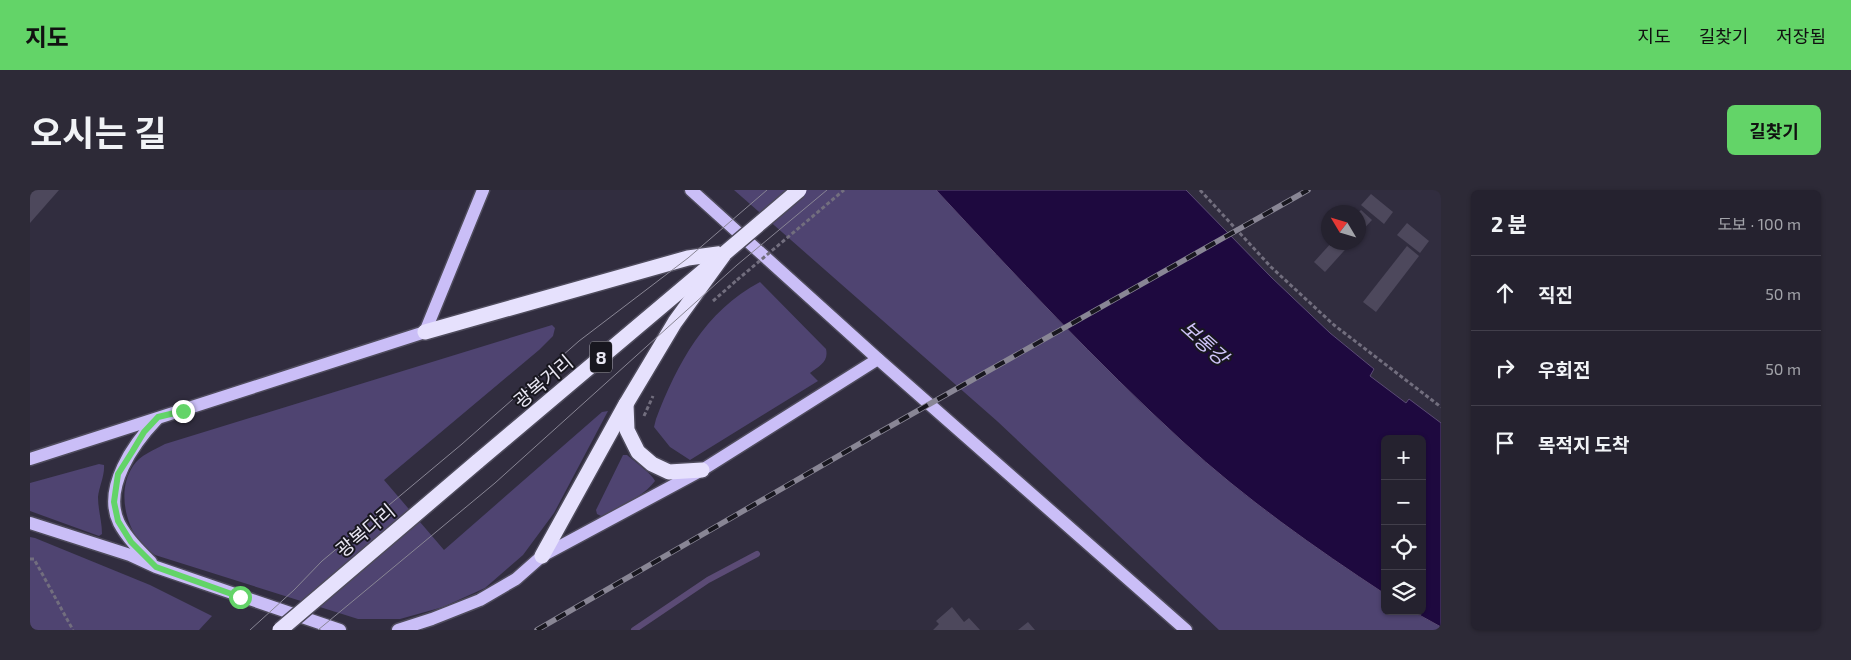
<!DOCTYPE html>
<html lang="ko">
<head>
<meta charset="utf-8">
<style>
  :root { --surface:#25222f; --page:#2d2a37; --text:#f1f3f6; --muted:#a3a4aa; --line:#423f4b; --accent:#63d468 }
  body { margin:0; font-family:"Exo 2","Noto Sans KR",sans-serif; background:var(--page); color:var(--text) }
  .controls { position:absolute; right:15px; bottom:15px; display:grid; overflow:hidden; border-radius:8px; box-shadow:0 1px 4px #0004 }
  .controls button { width:45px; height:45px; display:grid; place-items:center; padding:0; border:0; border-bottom:1px solid var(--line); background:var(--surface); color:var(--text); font:25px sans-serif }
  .compass { position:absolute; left:1291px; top:15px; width:45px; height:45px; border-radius:50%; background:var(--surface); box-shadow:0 1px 4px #0004; rotate:308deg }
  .stop { position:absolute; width:15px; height:15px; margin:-11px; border:4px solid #63d468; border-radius:50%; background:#fff }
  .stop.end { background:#63d468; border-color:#fff; box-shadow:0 1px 5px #0008 }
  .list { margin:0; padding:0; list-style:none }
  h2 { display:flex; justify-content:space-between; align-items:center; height:65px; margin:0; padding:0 20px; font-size:21px }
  h2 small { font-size:16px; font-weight:400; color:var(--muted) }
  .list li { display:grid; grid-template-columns:32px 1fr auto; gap:15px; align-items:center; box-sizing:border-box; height:75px; padding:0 20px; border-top:1px solid var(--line) }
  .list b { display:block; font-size:19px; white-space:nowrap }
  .list em { font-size:16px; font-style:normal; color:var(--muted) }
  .icon { flex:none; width:28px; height:28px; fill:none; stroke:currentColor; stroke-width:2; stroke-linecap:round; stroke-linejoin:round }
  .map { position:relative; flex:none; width:1411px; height:440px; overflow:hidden; border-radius:8px }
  header { display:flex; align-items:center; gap:30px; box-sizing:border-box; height:70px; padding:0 25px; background:var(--accent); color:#111 }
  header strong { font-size:24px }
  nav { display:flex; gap:28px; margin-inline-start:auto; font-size:18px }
  .intro { display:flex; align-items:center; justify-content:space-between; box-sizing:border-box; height:120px; padding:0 30px }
  h1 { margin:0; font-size:35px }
  .button { padding:12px 22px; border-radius:8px; background:var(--accent); color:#111; font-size:18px; font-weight:700 }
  main { display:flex; gap:30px; padding:0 30px }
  aside { flex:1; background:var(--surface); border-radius:8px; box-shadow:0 1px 4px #0004 }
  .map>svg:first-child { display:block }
  .green { fill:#4f4471 }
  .water { fill:#1e093f; stroke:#5b4b75 }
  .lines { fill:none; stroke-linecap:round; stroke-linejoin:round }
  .stream { stroke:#5b4b75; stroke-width:6 }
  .building { fill:#4d485c }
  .major-casing { stroke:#4e4b5c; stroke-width:15 }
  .highway-casing { stroke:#4e4b5c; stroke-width:18 }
  .path { stroke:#726e7e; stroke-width:3; stroke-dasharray:4 2.5; stroke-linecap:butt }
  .major { stroke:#cabef7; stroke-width:12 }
  .highway { stroke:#e6e1fd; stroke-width:15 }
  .tram { stroke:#898695; stroke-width:1 }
  .rail-casing { stroke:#898695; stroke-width:5.5 }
  .rail { stroke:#18171f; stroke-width:4; stroke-dasharray:11; stroke-linecap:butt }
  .highway-bridge-casing { stroke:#4e4b5c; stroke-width:18; stroke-linecap:butt }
  .path-bridge { stroke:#726e7e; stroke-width:3; stroke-dasharray:4 2.5; stroke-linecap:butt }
  .highway-bridge { stroke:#e6e1fd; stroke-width:15 }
  .route { stroke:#63d468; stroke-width:6 }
  .labels { text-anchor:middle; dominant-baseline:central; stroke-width:4; stroke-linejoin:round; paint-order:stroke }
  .shield { fill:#18171f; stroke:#aaa8b3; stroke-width:1 }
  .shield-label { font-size:18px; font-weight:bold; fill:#e8e6f2 }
  .street-label { font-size:19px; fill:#e8e6f2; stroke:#18171f }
  .water-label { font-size:20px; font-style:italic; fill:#cfc4f9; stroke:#18171f }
</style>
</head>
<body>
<header>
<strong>지도</strong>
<nav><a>지도</a><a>길찾기</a><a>저장됨</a></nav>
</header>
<div class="intro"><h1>오시는 길</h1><a class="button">길찾기</a></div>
<main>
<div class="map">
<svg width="1411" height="440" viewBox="0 0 1411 440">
  <rect width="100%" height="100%" fill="#312d3f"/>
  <g class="green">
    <path d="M704,0H906C986,86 1066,172 1152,251C1214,308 1285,358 1355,404V421H1381L1411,437V440H1189L967,231Z"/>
    <path d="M730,92L796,159C799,172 789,176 780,183L788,191L660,270L640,257L624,237L626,229C647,174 675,121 730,92Z"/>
    <path d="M522,135L525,138L523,146L509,160L354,290L414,360L572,222L578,221L524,323L493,365L455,398L413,417L370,429H328L125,365C120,361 114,357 110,352C94,332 88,298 103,276C110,265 124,260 135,254Z"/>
    <path d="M593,265H597C604,271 622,284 625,291C614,306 591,316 575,326H571L567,324L566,320Z"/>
    <path d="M69,274L74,275C75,285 69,297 68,307C68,320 72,331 72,344L69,346L0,321V293Z"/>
    <path d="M0,347L5,348L120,395L182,426L169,440H0Z"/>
  </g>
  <path class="water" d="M906,0H1156L1241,87L1300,143L1344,179L1340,186L1376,213L1379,209L1411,233V437L1382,421H1392V249H1355V404C1285,358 1214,308 1152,251C1066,172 986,86 906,0Z"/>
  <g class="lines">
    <path class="stream" d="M604,440L678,390L727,364"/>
  </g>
  <g class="building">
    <path d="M0,0H29L0,33Z"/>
    <path d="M1341,4L1363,22L1354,34L1331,15Z"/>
    <path d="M1331,20L1342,30L1328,45V23Z"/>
    <path d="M1377,33L1399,51L1390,63L1367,45Z"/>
    <path d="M1302,52H1322L1295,82L1284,72Z"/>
    <path d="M1377,56L1389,66L1346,122L1333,112Z"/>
    <path d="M922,417L934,432L939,428L950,440H903L909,434L906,431Z"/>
    <path d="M998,432L1005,440H988Z"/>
  </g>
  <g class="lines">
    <defs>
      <g id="major">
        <path d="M661,0L848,169L1156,440"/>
        <path d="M0,269L395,142L453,0"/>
        <path d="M0,333L100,365L126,377L310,440"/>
        <path d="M121,372C109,360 97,348 89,333C72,298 104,253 127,229"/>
        <path d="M368,440L402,429L450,410L486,389L512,366L672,280L848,169"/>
      </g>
      <g id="highway">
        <path d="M395,142L658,68L695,63"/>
        <path d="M596,214L597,240L608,262L622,274L639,282L672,280"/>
        <path d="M447,272L677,78"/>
        <path d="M512,366L596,214L645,132L695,63"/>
      </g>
    </defs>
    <use href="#major" class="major-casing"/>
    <use href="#highway" class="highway-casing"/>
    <g class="path">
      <path d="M1170,0L1241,77L1304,135L1411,217"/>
      <path d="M683,111L707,90"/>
      <path d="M614,226L623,206"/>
      <path d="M0,369H4L43,440"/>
    </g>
    <use href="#major" class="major"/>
    <use href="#highway" class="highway"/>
    <g class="tram">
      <path d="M220,440L264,400L292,371L432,254L549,151L658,68L737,0"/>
      <path d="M288,440L465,293L707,75L797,0"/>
    </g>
    <defs>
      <path id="rail" d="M507,440L843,246L1278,0"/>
    </defs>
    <use href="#rail" class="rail-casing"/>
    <use href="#rail" class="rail"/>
    <defs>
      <g id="highway-bridge">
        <path d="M695,63L769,0"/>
        <path d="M250,440L447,272"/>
      </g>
    </defs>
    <use href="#highway-bridge" class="highway-bridge-casing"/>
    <path class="path-bridge" d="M707,90L814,0"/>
    <use href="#highway-bridge" class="highway-bridge"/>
  </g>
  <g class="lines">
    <path class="route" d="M153,221L128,227L114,242L102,262L88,284L84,312L88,331L101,352L126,377L210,407"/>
  </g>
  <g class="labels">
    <rect class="shield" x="560" y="151.5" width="22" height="31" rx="4"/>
    <g class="shield-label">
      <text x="571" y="167">8</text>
    </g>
    <g class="street-label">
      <text transform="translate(513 191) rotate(-40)">광복거리</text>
      <text transform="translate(335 340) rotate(-40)">광복다리</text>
    </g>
    <g class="water-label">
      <text transform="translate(1175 152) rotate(42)">보통강</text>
    </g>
  </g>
</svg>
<div class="controls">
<button>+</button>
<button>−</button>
<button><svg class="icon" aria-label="locate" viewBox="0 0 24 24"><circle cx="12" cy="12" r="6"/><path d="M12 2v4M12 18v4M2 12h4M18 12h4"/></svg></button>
<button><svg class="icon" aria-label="layers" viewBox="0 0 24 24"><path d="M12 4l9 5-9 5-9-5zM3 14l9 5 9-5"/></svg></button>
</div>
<svg class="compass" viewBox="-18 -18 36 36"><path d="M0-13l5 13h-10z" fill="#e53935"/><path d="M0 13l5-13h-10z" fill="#a3a4aa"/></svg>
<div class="stop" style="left:210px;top:407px"></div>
<div class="stop end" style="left:153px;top:221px"></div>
</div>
<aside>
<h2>2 분<small>도보 · 100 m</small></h2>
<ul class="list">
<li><svg class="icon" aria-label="ahead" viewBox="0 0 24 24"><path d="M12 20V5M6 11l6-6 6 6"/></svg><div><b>직진</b></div><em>50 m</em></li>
<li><svg class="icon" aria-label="right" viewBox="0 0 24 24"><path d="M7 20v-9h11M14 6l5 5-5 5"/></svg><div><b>우회전</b></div><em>50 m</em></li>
<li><svg class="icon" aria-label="arrive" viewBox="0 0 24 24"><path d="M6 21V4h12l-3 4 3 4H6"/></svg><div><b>목적지 도착</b></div></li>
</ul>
</aside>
</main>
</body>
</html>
